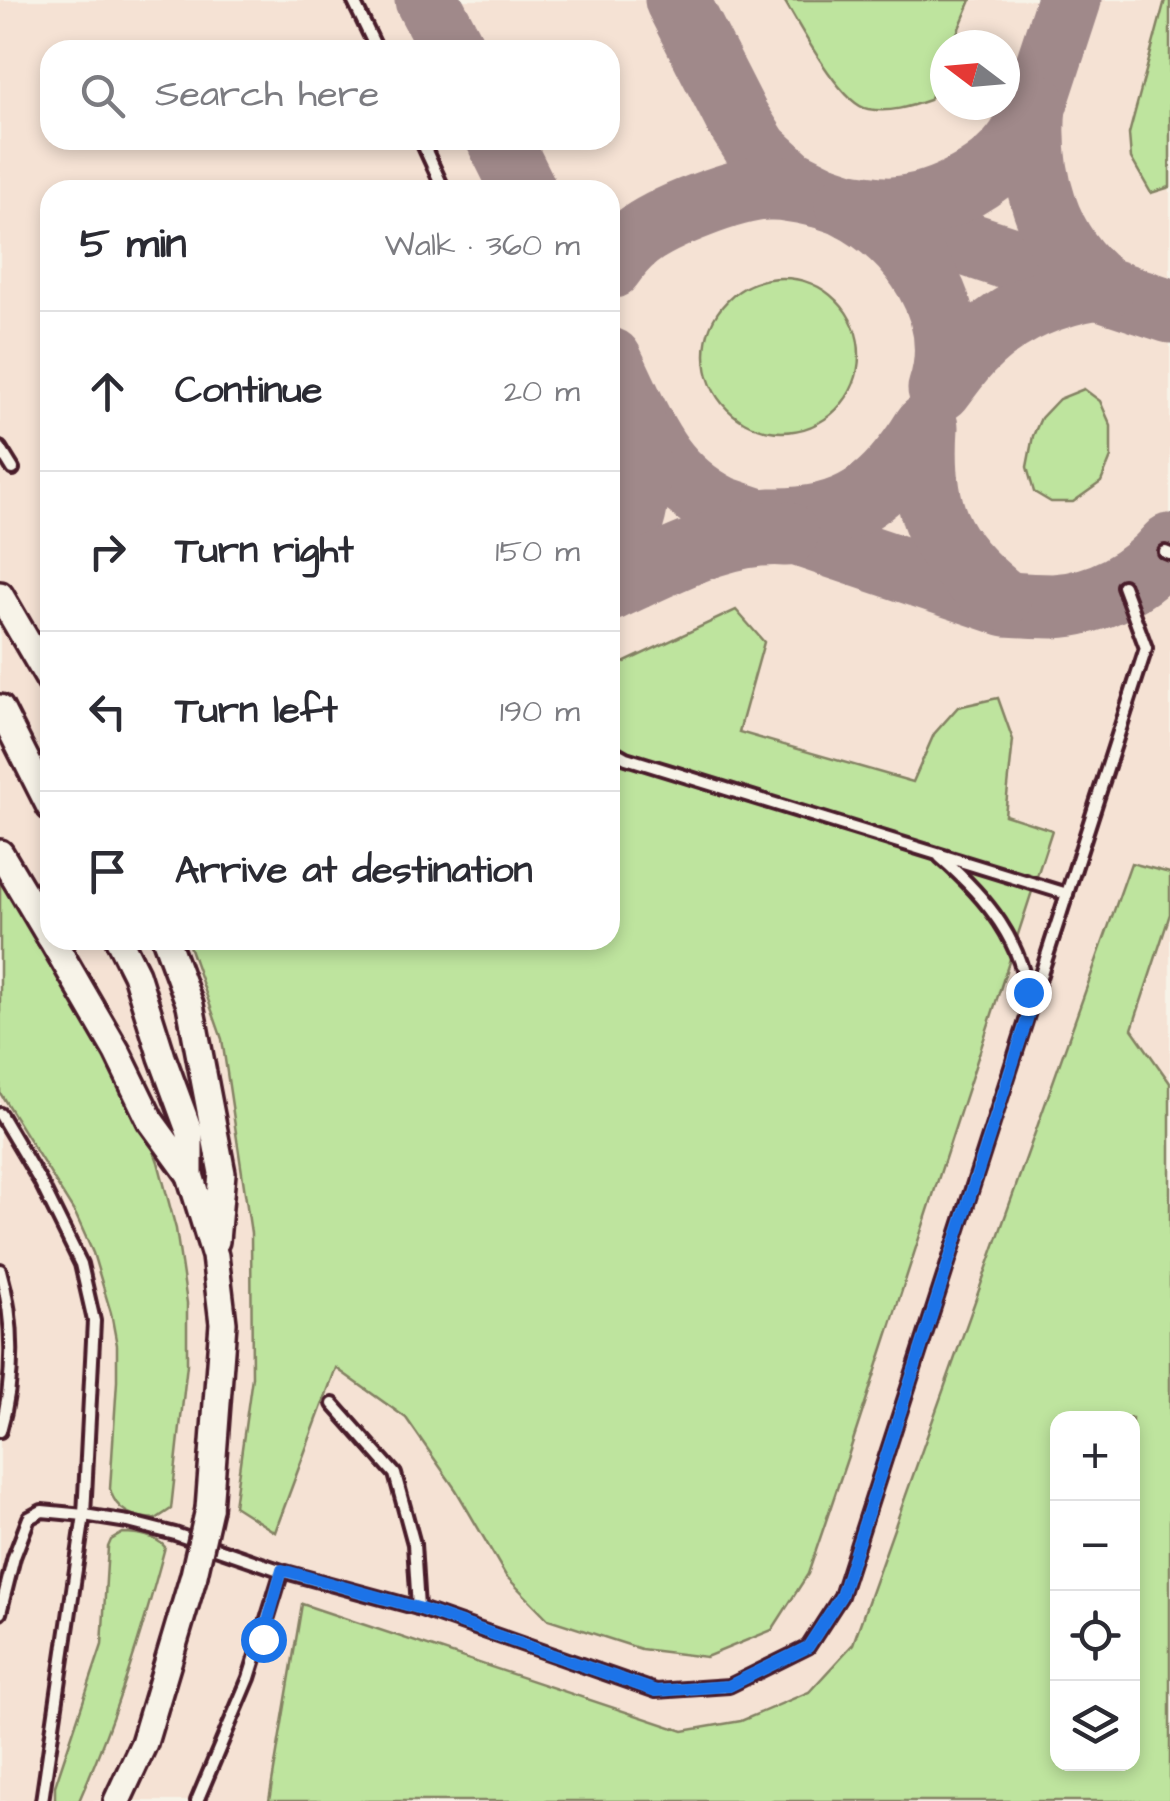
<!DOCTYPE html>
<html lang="en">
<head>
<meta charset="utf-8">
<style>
  :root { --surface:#fff; --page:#f2f2f3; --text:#2b2b33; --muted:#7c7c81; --line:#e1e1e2 }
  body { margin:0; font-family:"Architects Daughter",sans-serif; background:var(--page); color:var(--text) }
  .controls { position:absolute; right:30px; bottom:30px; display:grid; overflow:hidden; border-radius:20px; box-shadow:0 5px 15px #0003 }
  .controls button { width:90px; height:90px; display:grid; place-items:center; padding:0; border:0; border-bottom:2px solid var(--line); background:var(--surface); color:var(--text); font:50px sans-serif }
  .compass { position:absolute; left:930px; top:30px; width:90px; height:90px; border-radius:50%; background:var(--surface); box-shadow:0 5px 15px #0003; rotate:286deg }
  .stop { position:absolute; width:30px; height:30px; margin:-22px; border:8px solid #1a73e8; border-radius:50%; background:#fff }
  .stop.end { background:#1a73e8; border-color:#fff; box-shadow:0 2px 10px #0008 }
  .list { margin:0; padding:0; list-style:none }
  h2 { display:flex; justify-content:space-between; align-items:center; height:130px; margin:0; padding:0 40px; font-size:42px }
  h2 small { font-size:32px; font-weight:400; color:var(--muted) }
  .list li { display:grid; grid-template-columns:65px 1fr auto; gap:30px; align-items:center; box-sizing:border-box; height:160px; padding:0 40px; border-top:2px solid var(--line) }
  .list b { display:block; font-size:38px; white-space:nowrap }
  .list em { font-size:32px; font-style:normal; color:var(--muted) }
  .icon { flex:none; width:55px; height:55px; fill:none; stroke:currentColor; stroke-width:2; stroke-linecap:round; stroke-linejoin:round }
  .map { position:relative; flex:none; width:1170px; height:1801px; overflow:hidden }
  .search { position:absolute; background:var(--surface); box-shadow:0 5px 15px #0003; left:40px; top:40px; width:580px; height:110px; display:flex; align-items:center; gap:25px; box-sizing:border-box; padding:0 35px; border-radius:30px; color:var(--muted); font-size:38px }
  .panel { position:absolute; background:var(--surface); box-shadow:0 5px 15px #0003; left:40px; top:180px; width:580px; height:770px; border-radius:30px }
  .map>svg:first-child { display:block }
  .built { fill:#f5e2d4; fill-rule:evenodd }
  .green { fill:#bee49e; stroke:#848264; stroke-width:2.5; fill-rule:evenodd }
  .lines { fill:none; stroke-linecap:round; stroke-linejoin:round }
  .taxiway { stroke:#a0898a; stroke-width:65 }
  .service-casing { stroke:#4a1f2b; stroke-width:18 }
  .tertiary-casing { stroke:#4a1f2b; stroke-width:32 }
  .service { stroke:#f7f3e8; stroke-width:10 }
  .tertiary { stroke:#f7f3e8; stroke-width:25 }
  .tertiary-bridge-casing { stroke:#4a1f2b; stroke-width:32; stroke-linecap:butt }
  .tertiary-bridge { stroke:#f7f3e8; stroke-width:25 }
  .route { stroke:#1a73e8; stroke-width:12 }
</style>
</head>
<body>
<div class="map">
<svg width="1170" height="1801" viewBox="0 0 1170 1801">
  <rect width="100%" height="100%" fill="#f7f3e8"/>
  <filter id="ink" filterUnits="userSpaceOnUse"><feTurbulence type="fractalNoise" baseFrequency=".01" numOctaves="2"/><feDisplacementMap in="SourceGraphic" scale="20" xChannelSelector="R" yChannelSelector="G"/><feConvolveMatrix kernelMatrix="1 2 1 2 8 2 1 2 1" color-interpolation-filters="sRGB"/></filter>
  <g filter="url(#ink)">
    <path class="built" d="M0,0H1170V1801H0ZM945,45H1005V105H945ZM50,50H610V140H50ZM50,190H610V940H50ZM1058,1418H1132V1764H1058Z"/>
    <g class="green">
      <path d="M784,0H971L952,45H945V63L929,100C909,107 890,113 868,109C841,105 799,25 784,0Z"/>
      <path d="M1165,0H1170V187L1151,193L1131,158L1129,134Z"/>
      <circle cx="782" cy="355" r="77"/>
      <path d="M1084,389L1100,401L1111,426V457L1101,482L1073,502H1051L1034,492L1027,467L1033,436L1041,418L1059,399Z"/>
      <path d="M736,610L764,642L739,732L913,782L934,734L958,707L998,698L1013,740L1005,815L1052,830L849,1453L808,1574L772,1630L706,1657L641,1649L548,1619L506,1576L456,1490L406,1418L336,1368L275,1532L234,1506L252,1377L251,1233L222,1039L187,940H610V669Z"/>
      <path d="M1131,863L1170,873V914L1132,1029L1170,1083V1801H269L302,1604L683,1731L741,1721L809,1692L853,1644ZM1058,1418H1132V1764H1058Z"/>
      <path d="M0,870L141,1115L158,1162L176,1229L187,1303V1364L171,1509L156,1519C134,1518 116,1512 110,1489L117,1381V1345L111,1313L93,1253L76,1215L0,1093Z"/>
      <path d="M123,1533C137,1533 156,1536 165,1547C141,1637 116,1716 79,1801H55V1786L102,1645L108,1547L111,1540Z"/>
    </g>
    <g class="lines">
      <g class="taxiway">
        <path d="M427,0L453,50"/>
        <path d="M677,0L737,118L758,151L790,180L822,196"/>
        <path d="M499,140L524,190"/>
        <path d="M1022,144L1069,0"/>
        <path d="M610,267C617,257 626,246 636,238C662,218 735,189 768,188C786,187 804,192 822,196L1170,311"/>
        <path d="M1098,287C1049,295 1005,314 970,351C959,363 950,376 940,389C965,314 912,237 847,205C862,206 878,210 893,209C940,206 1000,175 1023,133C1027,124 1030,113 1034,104C1028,174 1045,243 1102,288"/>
        <path d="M610,360C641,422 655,474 721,508L1006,604C1021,605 1038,606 1053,606C1099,604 1141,580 1170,546"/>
        <path d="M770,520C849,522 886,492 926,427C921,506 935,548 999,598"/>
        <path d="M610,564C646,512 639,474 632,415"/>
        <path d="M610,589C666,564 724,529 786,534"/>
      </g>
      <defs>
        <g id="service">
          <path d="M353,0L377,50"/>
          <path d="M421,140L444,190"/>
          <path d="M0,448L13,469"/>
          <path d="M1165,552L1170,554"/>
          <path d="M610,749L626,758L1067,894"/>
          <path d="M940,857C986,897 1024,942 1029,1005"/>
          <path d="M0,1114L41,1183L81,1264L94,1321L84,1515L42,1801"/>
          <path d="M0,1270C15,1321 15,1380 0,1431"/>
          <path d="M333,1404L395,1474L414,1544L418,1608"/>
          <path d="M0,1613L14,1557L29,1518L42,1511L84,1515L128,1522L175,1534L282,1571L418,1608L656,1691L729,1686L808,1647L841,1596L1146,648L1123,586"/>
          <path d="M197,1801L249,1678L282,1571"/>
        </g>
        <g id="tertiary">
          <path d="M0,595L50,681"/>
          <path d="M0,708L50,807"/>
          <path d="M0,853L50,937"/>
          <path d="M52,940L117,1052L150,1120L190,1175"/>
          <path d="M119,940L136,974L162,1057L190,1133V1175L215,1256L223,1323L209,1509"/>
          <path d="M166,940L190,1005L222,1173L216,1241"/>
          <path d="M117,1801L144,1743L194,1575"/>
        </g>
      </defs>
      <use href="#service" class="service-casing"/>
      <use href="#tertiary" class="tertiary-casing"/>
      <use href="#service" class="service"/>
      <use href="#tertiary" class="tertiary"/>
      <defs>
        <path id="tertiary-bridge" d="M194,1575L209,1509"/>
      </defs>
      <use href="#tertiary-bridge" class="tertiary-bridge-casing"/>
      <use href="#tertiary-bridge" class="tertiary-bridge"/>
    </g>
  </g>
  <g class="lines" filter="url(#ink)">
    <path class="route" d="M263,1639L282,1570L418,1608L656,1691L729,1686L808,1647L841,1596L1030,1010L1028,992"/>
  </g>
</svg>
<div class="controls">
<button>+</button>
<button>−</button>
<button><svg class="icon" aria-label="locate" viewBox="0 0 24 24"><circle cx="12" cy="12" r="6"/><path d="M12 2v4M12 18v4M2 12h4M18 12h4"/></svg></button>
<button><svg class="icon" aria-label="layers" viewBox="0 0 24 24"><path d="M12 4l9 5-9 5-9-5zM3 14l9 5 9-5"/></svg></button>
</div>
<svg class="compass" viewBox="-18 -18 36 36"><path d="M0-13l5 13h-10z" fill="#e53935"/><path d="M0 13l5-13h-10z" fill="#7c7c81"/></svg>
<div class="stop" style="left:263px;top:1639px"></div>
<div class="stop end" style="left:1028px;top:992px"></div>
<div class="search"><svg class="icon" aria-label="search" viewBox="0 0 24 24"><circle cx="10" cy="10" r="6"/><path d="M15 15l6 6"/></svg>Search here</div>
<section class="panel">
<h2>5 min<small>Walk · 360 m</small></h2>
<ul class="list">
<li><svg class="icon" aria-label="ahead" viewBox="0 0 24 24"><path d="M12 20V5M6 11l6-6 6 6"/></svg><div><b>Continue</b></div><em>20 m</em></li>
<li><svg class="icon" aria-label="right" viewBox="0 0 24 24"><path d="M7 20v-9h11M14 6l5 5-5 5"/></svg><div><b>Turn right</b></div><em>150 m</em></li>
<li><svg class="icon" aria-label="left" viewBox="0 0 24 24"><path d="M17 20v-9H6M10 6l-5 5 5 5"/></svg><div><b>Turn left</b></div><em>190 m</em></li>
<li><svg class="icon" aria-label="arrive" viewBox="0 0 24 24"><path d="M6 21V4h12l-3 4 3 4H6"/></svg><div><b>Arrive at destination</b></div></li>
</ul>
</section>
</div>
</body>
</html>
